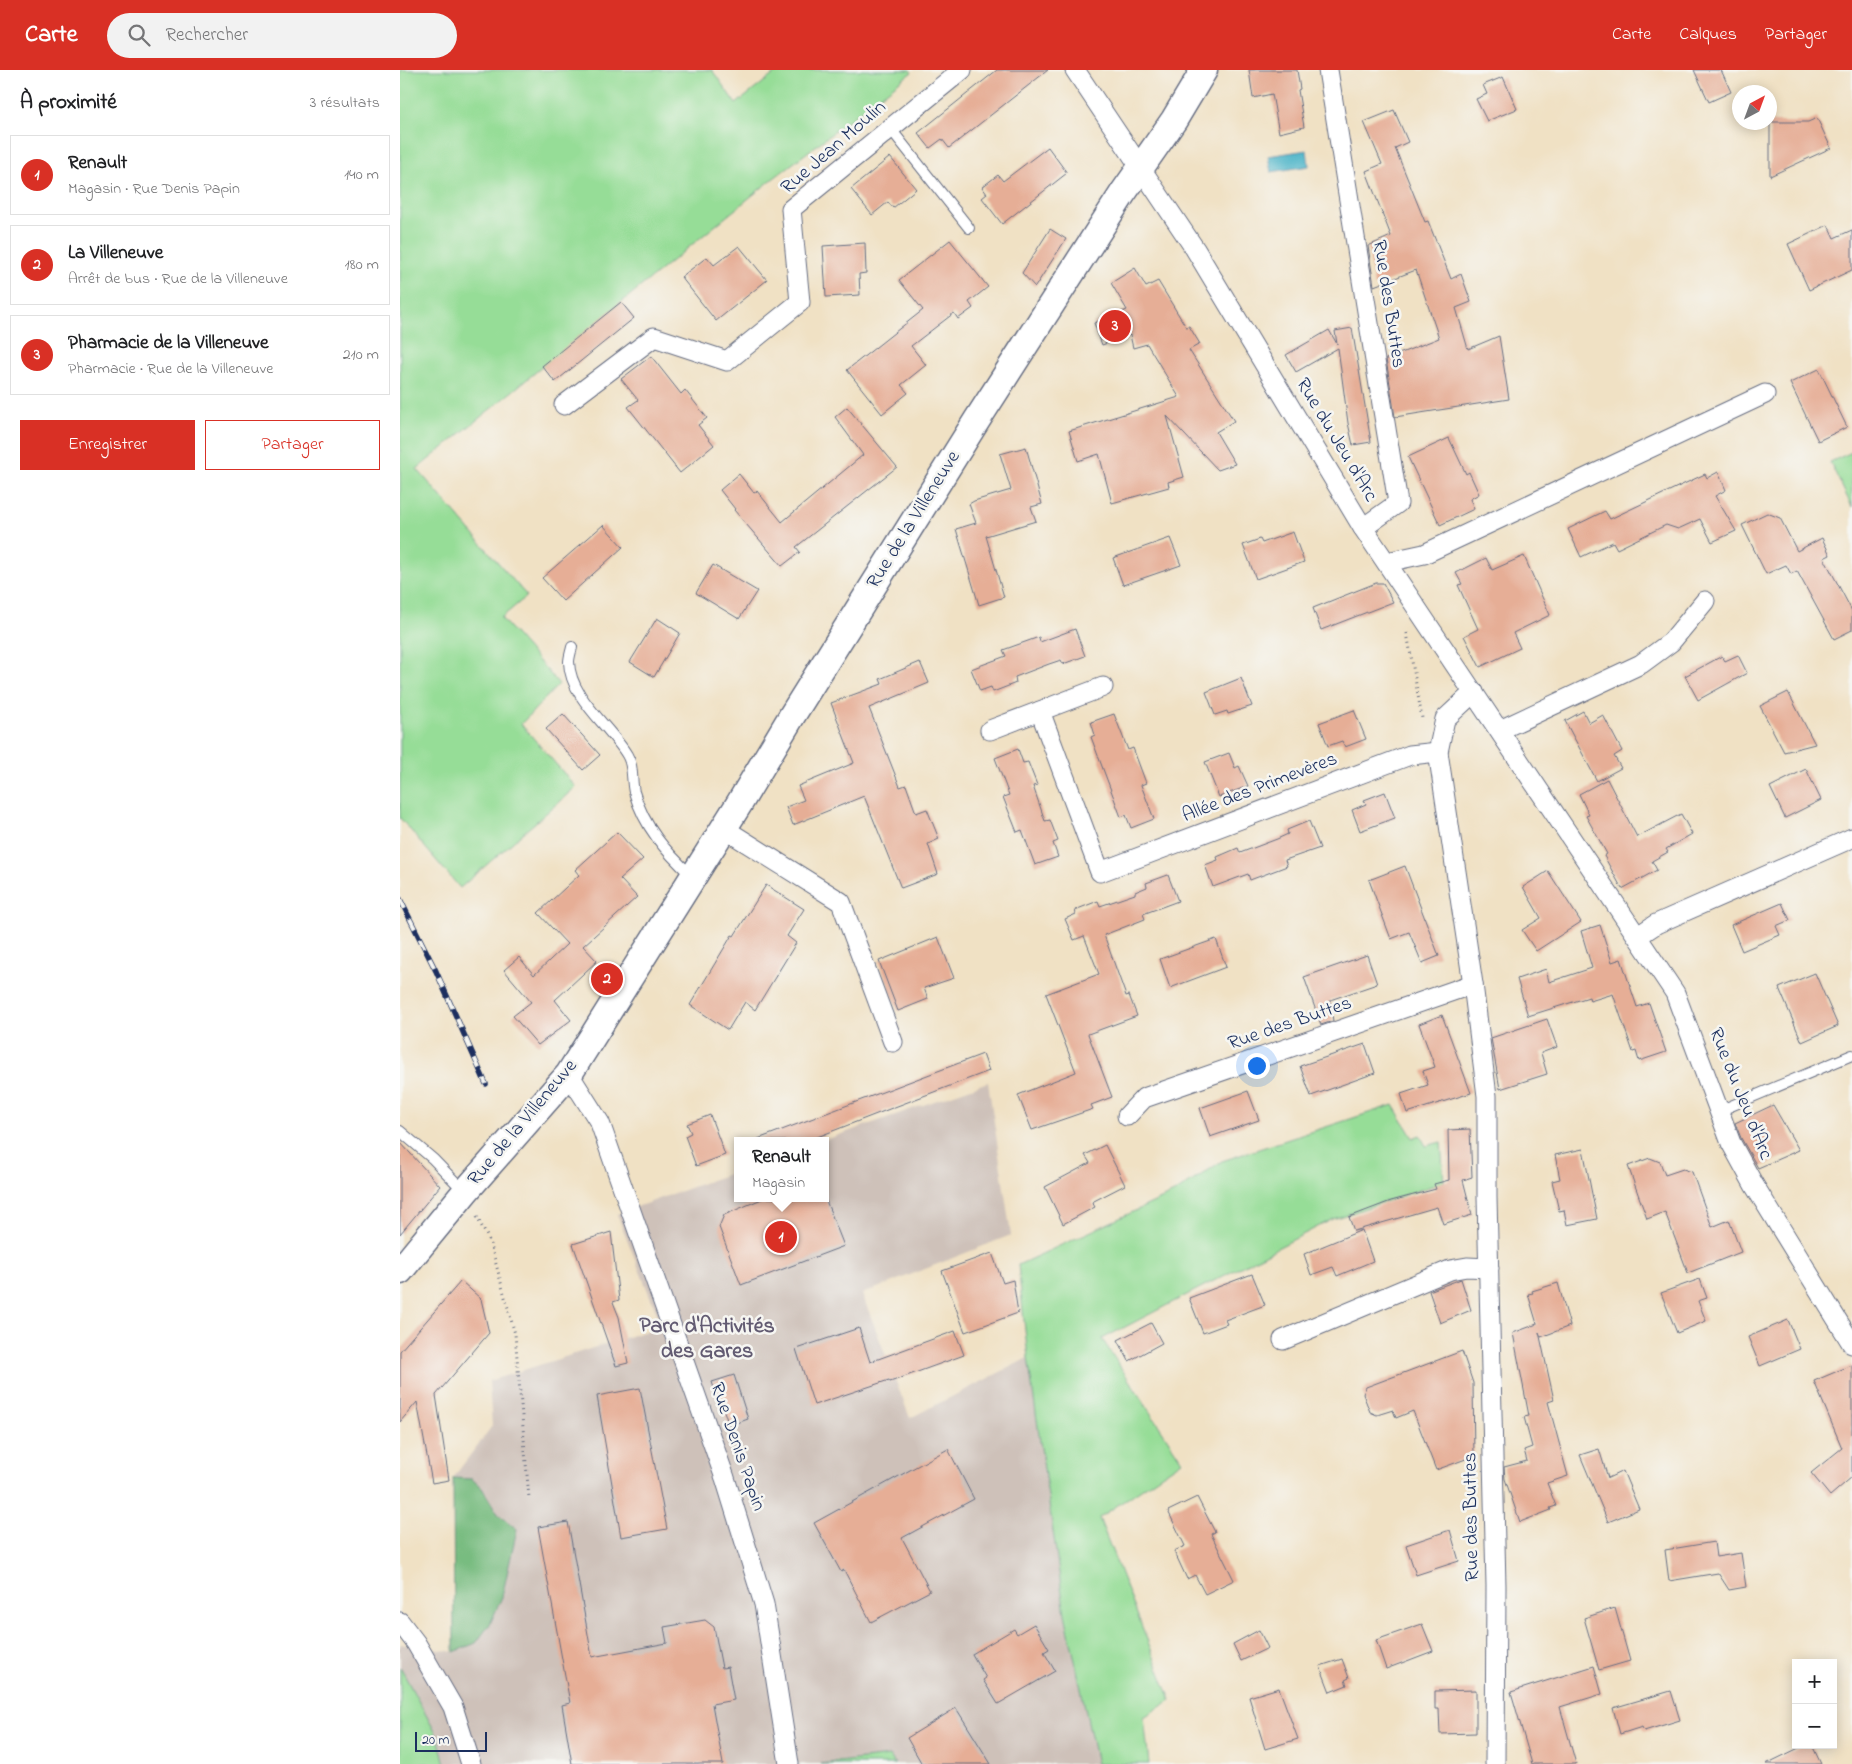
<!DOCTYPE html>
<html lang="fr">
<head>
<meta charset="utf-8">
<style>
  :root { --surface:#fff; --page:#f2f2f2; --text:#202124; --muted:#757577; --line:#e0e0e0; --accent:#d93025 }
  body { margin:0; font-family:"Indie Flower",sans-serif; background:var(--page); color:var(--text) }
  .controls { position:absolute; right:15px; bottom:15px; display:grid; overflow:hidden; border-radius:0px; box-shadow:0 2px 12px #0003 }
  .controls button { width:45px; height:45px; display:grid; place-items:center; padding:0; border:0; border-bottom:1px solid var(--line); background:var(--surface); color:var(--text); font:25px sans-serif }
  .compass { position:absolute; left:1332px; top:15px; width:45px; height:45px; border-radius:50%; background:var(--surface); box-shadow:0 2px 12px #0003; rotate:41deg }
  .scale { position:absolute; left:15px; bottom:12px; width:72px; box-sizing:border-box; padding-left:5px; border:2px solid #1b2f5e; border-top:0; font-size:14px; line-height:18px; white-space:nowrap; color:#1b2f5e; -webkit-text-stroke:4px #f6f6f2; paint-order:stroke }
  .you { position:absolute; left:856px; top:995px; width:18px; height:18px; margin:-12px; border:4px solid #fff; border-radius:50%; background:#1a73e8; box-shadow:0 0 0 8px #1a73e833 }
  .badge { display:grid; place-items:center; width:32px; height:32px; border-radius:50%; background:var(--accent); color:#fff; font-size:16px; font-weight:700 }
  .pin { position:absolute; translate:-50% -50%; border:2px solid #fff; box-shadow:0 1px 5px #0006 }
  .popup { position:absolute; left:334px; top:1067px; width:95px; height:65px; box-sizing:border-box; display:grid; place-content:center; border-radius:0px; background:var(--surface); filter:drop-shadow(0 1px 4px #0005); font-size:16px; white-space:nowrap; color:var(--muted) }
  .popup b { font-size:19px; color:var(--text) }
  .popup::after { content:''; position:absolute; left:50%; top:100%; margin-left:-10px; border:10px solid transparent; border-top-color:var(--surface) }
  .list { margin:0; padding:0; list-style:none }
  h2 { display:flex; justify-content:space-between; align-items:center; height:65px; margin:0; padding:0 20px; font-size:21px }
  h2 small { font-size:16px; font-weight:400; color:var(--muted) }
  .list li { display:grid; grid-template-columns:32px 1fr auto; gap:15px; align-items:center; box-sizing:border-box; height:80px; margin:0 10px 10px; padding:0 10px; border:1px solid var(--line); border-radius:0px }
  .list b { display:block; font-size:19px; white-space:nowrap }
  .list p { margin:0; font-size:16px; white-space:nowrap; color:var(--muted) }
  .list em { font-size:16px; font-style:normal; color:var(--muted) }
  .actions { display:flex; gap:10px; padding:15px 20px }
  .actions a { flex:1; padding:11px 0; border:1px solid var(--accent); border-radius:0px; text-align:center; font-size:18px; color:var(--accent) }
  .actions .main { background:var(--accent); color:#fff }
  .icon { flex:none; width:28px; height:28px; fill:none; stroke:currentColor; stroke-width:2; stroke-linecap:round; stroke-linejoin:round }
  .map { position:relative; flex:none; width:1452px; height:1694px; overflow:hidden }
  header { display:flex; align-items:center; gap:30px; box-sizing:border-box; height:70px; padding:0 25px; background:var(--accent); color:#fff }
  header strong { font-size:24px }
  nav { display:flex; gap:28px; margin-inline-start:auto; font-size:18px }
  .search { width:350px; height:45px; background:var(--page); display:flex; align-items:center; gap:12px; box-sizing:border-box; padding:0 18px; border-radius:28px; color:var(--muted); font-size:19px }
  main { display:flex }
  aside { flex:1; background:var(--surface) }
  .map>svg:first-child { display:block }
  .industrial { fill:#cec1b9 }
  .green { fill:#96dd97; stroke:#58867a }
  .forest { fill:#78bc80; stroke:#4a766f }
  .water { fill:#49b3c7; stroke:#327192 }
  .building { fill:#e6ae96 }
  .lines { fill:none; stroke-linecap:round; stroke-linejoin:round }
  .service-casing { stroke:#666d82; stroke-width:12 }
  .minor-casing { stroke:#666d82; stroke-width:21 }
  .secondary-casing { stroke:#666d82; stroke-width:29 }
  .path { stroke:#666d82; stroke-width:3; stroke-dasharray:1 4; stroke-linecap:butt }
  .service { stroke:#fff; stroke-width:10 }
  .minor { stroke:#fff; stroke-width:19 }
  .secondary { stroke:#fff; stroke-width:26 }
  .rail-casing { stroke:#1b2f5e; stroke-width:5.5 }
  .rail { stroke:#f6f6f2; stroke-width:4; stroke-dasharray:11; stroke-linecap:butt }
  .labels { text-anchor:middle; dominant-baseline:central; stroke-width:5; stroke-linejoin:round; paint-order:stroke }
  .street-label { font-size:20px; fill:#1b2f5e; stroke:#f6f6f2 }
  .quarter-label { font-size:22px; font-weight:bold; fill:#625b72; stroke:#f6f6f2 }
</style>
</head>
<body>
<header>
<strong>Carte</strong>
<div class="search"><svg class="icon" aria-label="search" viewBox="0 0 24 24"><circle cx="10" cy="10" r="6"/><path d="M15 15l6 6"/></svg>Rechercher</div>
<nav><a>Carte</a><a>Calques</a><a>Partager</a></nav>
</header>
<main>
<aside>
<h2>À proximité<small>3 résultats</small></h2>
<ul class="list">
<li><span class="badge">1</span><div><b>Renault</b><p>Magasin · Rue Denis Papin</p></div><em>140 m</em></li>
<li><span class="badge">2</span><div><b>La Villeneuve</b><p>Arrêt de bus · Rue de la Villeneuve</p></div><em>180 m</em></li>
<li><span class="badge">3</span><div><b>Pharmacie de la Villeneuve</b><p>Pharmacie · Rue de la Villeneuve</p></div><em>210 m</em></li>
</ul>
<div class="actions"><a class="main">Enregistrer</a><a>Partager</a></div>
</aside>
<div class="map">
<svg width="1452" height="1694" viewBox="0 0 1452 1694">
  <rect width="100%" height="100%" fill="#f6f6f2"/>
  <filter id="ink" filterUnits="userSpaceOnUse"><feTurbulence type="fractalNoise" baseFrequency=".02" numOctaves="2"/><feDisplacementMap in="SourceGraphic" scale="10" xChannelSelector="R" yChannelSelector="G"/><feConvolveMatrix kernelMatrix="1 2 1 2 8 2 1 2 1" color-interpolation-filters="sRGB"/></filter>
  <filter id="wash" filterUnits="userSpaceOnUse"><feTurbulence type="fractalNoise" baseFrequency=".0096" numOctaves="4" result="noise"/><feDisplacementMap in="SourceGraphic" scale="20" xChannelSelector="R" yChannelSelector="G"/><feGaussianBlur stdDeviation="1.12" result="paint"/><feColorMatrix in="noise" values="0 0 0 0 0 0 0 0 0 0 0 0 0 0 0 0 0 1.4 0 .05"/><feComposite in="paint" operator="in"/></filter>
  <g filter="url(#wash)">
    <rect width="100%" height="100%" fill="#f0e1c4"/>
    <path class="industrial" d="M588,1012L611,1165L462,1224L510,1348L628,1288L665,1544L697,1694H495L490,1686L420,1694H45L38,1667L0,1597V1574L54,1582L76,1573L117,1459L98,1444L82,1418L72,1409L53,1408L92,1356L89,1311L262,1256L217,1144L337,1101V1128H425V1071H422Z"/>
    <g class="green">
      <path d="M0,0H312L336,34L379,0H510L512,2L370,111L17,399L127,526L101,548L159,614L121,654L176,717L60,818L0,748Z"/>
      <path d="M1452,382V437L1430,392Z"/>
      <path d="M993,1035L1013,1068L1020,1065L1026,1076L1041,1072L1044,1112L933,1149L702,1269L782,1391L699,1448L771,1630L744,1647L749,1694H697L665,1544L628,1288L618,1195L776,1122L822,1091Z"/>
      <path d="M0,1597L38,1667L45,1694H0Z"/>
      <path d="M490,1686L495,1694H420Z"/>
    </g>
    <path class="forest" d="M53,1408L72,1409L82,1418L98,1444L117,1459L102,1527L90,1554L76,1573L54,1582Z"/>
    <path class="water" d="M907,80L909,96L871,102L868,86Z"/>
    <g id="blocks">
      <g class="building">
        <path d="M597,0H648L549,78L542,69L530,78L518,63Z"/>
        <path d="M849,0H897L900,19L898,20L904,57L879,63L872,24L853,28Z"/>
        <path d="M1294,0H1321L1331,22L1309,32Z"/>
        <path d="M1103,7L1117,39L1087,51L1076,29L1087,24L1083,15Z"/>
        <path d="M994,40L1008,72L995,78L1025,152L1028,151L1051,209L1061,204L1071,232L1056,238L1068,279L1099,266L1109,329L995,347L986,289L1039,268L1016,200L974,216L968,176L991,166L966,101L982,94L964,52Z"/>
        <path d="M1417,48L1431,78L1370,106V52H1408Z"/>
        <path d="M648,77L667,103L602,154L582,128L587,124L582,117L598,105L603,111Z"/>
        <path d="M490,87L516,119L493,138L488,132L472,145L451,119Z"/>
        <path d="M1428,155L1434,168L1452,160V200L1409,220L1388,174Z"/>
        <path d="M650,159L666,169L635,217L622,203Z"/>
        <path d="M550,170L588,217L569,232L573,238L558,249L554,243L511,276L526,295L501,315L508,323L482,344L447,300L523,240L499,210Z"/>
        <path d="M465,173L466,203L459,204L460,225L426,227L423,176Z"/>
        <path d="M339,176L367,210L316,251L281,207L307,187L314,195Z"/>
        <path d="M735,198L746,217L758,211L786,257L789,256L800,274L789,280L834,351L816,362L835,394L818,400L767,346L784,407L768,412L769,417L712,433L699,384L678,391L669,361L779,327L747,274L733,278L730,265L702,275L694,253L727,240L711,213Z"/>
        <path d="M221,232L234,248L155,312L142,296Z"/>
        <path d="M952,258L971,372L953,375L948,353L938,278L896,302L886,285L929,260L937,274L935,261Z"/>
        <path d="M251,286L281,324L285,320L307,348L298,355L314,375L280,403L228,337L238,330L221,309Z"/>
        <path d="M1419,299L1447,357L1418,371L1390,313Z"/>
        <path d="M447,337L497,397L396,477L400,482L382,496L334,440L335,439L320,420L339,404L354,423L357,421L382,452L463,385L435,347Z"/>
        <path d="M1049,368L1066,404L1069,402L1079,424L1070,429L1074,439L1040,455L1008,387Z"/>
        <path d="M626,377L642,434L631,437L636,451L586,466L604,527L579,535L556,459L576,453L569,434L574,431L611,420L600,384Z"/>
        <path d="M1318,402L1326,420L1315,426L1336,461L1312,472L1300,449L1278,459L1266,455L1217,479L1213,472L1181,487L1168,459L1205,441L1210,449L1305,404L1307,408Z"/>
        <path d="M1367,443L1380,448L1397,481L1422,468L1430,485L1424,488L1452,541V560L1434,569L1397,501L1391,504L1386,495L1366,504L1342,455Z"/>
        <path d="M203,455L223,477L163,531L142,508Z"/>
        <path d="M893,462L904,492L856,509L843,475L860,469L862,473Z"/>
        <path d="M770,468L781,495L723,515L713,488Z"/>
        <path d="M1124,486L1150,545L1113,563L1120,578L1080,597L1064,566L1078,559L1058,515L1062,514L1056,503L1086,488L1092,500Z"/>
        <path d="M313,495L357,521L339,549L296,523Z"/>
        <path d="M976,513H983L993,532L921,560L913,538Z"/>
        <path d="M257,548L280,563L254,607L230,592Z"/>
        <path d="M675,559L685,586L663,594L661,590L649,594L615,607L616,613L593,622L591,617L580,621L571,599L606,586L603,580L639,567L640,572Z"/>
        <path d="M1338,585L1347,603L1298,630L1285,606L1322,586L1325,591Z"/>
        <path d="M520,592L529,613L469,638L500,717L506,715L516,743L527,739L539,769L528,774L538,804L501,818L464,726L393,755L386,737L404,730L398,716L454,693L431,633L482,614L480,609Z"/>
        <path d="M841,608L852,636L828,644L827,641L815,645L806,622Z"/>
        <path d="M1388,622L1415,674L1384,682L1360,636Z"/>
        <path d="M954,640L966,669L945,677L942,671L928,676L919,653Z"/>
        <path d="M1183,641L1189,653L1203,645L1222,681L1214,686L1221,698L1197,711L1165,651Z"/>
        <path d="M163,644L200,685L183,700L146,659Z"/>
        <path d="M714,644L728,680L733,678L746,713L741,715L754,749L731,758L726,745L721,747L691,667L695,665L691,652Z"/>
        <path d="M618,679L623,693L628,692L637,715L633,716L645,751L650,750L658,771L653,773L658,787L635,795L622,760L617,762L603,727L609,725L595,688Z"/>
        <path d="M829,683L835,698L839,696L848,716L819,727L805,692Z"/>
        <path d="M1406,699L1421,730L1385,748L1370,717Z"/>
        <path d="M1207,709L1237,767L1281,744L1292,764L1266,779L1268,782L1252,791L1257,800L1222,819L1204,786L1207,784L1186,746L1189,745L1179,724Z"/>
        <path d="M985,722L995,748L960,761L952,740L966,734L964,730Z"/>
        <path d="M909,751L920,778L885,790L887,796L850,810L848,804L813,817L805,795L818,790L817,787L838,778L840,783L877,769L888,764L887,760Z"/>
        <path d="M217,762L243,789L220,809L237,827L183,876L197,891L155,930L171,950L138,975L113,946L131,932L104,900L119,887L134,905L167,874L138,843L179,805L175,800Z"/>
        <path d="M1005,796L1039,886L1022,893L1009,862L991,869L969,810Z"/>
        <path d="M1148,801L1181,852L1136,881L1122,860L1141,848L1123,817Z"/>
        <path d="M768,805L778,831L743,844L745,849L704,865L726,926L729,925L737,946L688,964L712,1027L691,1035L693,1039L632,1060L618,1025L676,1002L646,924L699,904L684,866L674,870L665,849L676,844L675,840L698,831L700,836L735,824V822L747,817L746,813Z"/>
        <path d="M366,815L404,839L387,866L396,873L355,940L345,932L328,960L290,935L332,865L334,866Z"/>
        <path d="M1382,833L1390,850L1376,856L1380,865L1342,881L1331,855Z"/>
        <path d="M1200,855L1212,892L1221,889L1237,937L1249,933L1266,982L1239,991L1236,981L1233,982L1213,924L1190,931L1189,927L1128,946L1117,909L1146,899L1149,912L1192,898L1181,861Z"/>
        <path d="M538,867L554,908L524,918L528,929L498,941L479,891Z"/>
        <path d="M816,869L826,897L770,918L760,889Z"/>
        <path d="M967,885L977,914L930,930L933,951L921,955L904,907Z"/>
        <path d="M1415,903L1438,956L1402,972L1379,918Z"/>
        <path d="M1042,945L1071,1023L1007,1043L1001,1024L1028,1015L1023,1001L1035,997L1019,954Z"/>
        <path d="M1147,949L1157,977L1141,983L1147,1004L1100,1019L1091,968Z"/>
        <path d="M965,974L975,1003L911,1026L900,996Z"/>
        <path d="M583,984L589,1001L492,1038L407,1071H358V1069Z"/>
        <path d="M848,1021L859,1050L810,1067L800,1038Z"/>
        <path d="M1373,1035L1399,1080L1358,1098L1341,1068L1335,1053Z"/>
        <path d="M310,1045L325,1085L296,1096L285,1066L291,1063L287,1054Z"/>
        <path d="M1070,1059L1072,1107L1063,1110L1072,1145L1043,1154L1037,1137L954,1161L949,1147L991,1131L1036,1119L1034,1114L1049,1110L1048,1060Z"/>
        <path d="M0,1072L40,1116L0,1164Z"/>
        <path d="M705,1075L725,1115L692,1132L695,1137L663,1154L645,1117L690,1093L685,1085Z"/>
        <path d="M1183,1079L1197,1149L1167,1155L1164,1140L1159,1141L1152,1111L1160,1109L1155,1085Z"/>
        <path d="M1250,1088L1260,1092L1265,1105L1283,1099L1292,1102L1312,1157L1329,1150L1341,1182L1288,1203L1265,1142L1247,1149L1228,1096Z"/>
        <path d="M364,1128H425L444,1176L341,1215L319,1157L324,1145Z"/>
        <path d="M962,1160L973,1191L937,1206L933,1197L911,1205L904,1184Z"/>
        <path d="M211,1162L219,1230L213,1232L219,1247L228,1293L216,1296L173,1174Z"/>
        <path d="M592,1183L603,1213L613,1210L618,1243L565,1262L542,1201Z"/>
        <path d="M852,1204L865,1235L825,1250L827,1254L803,1263L789,1228Z"/>
        <path d="M1061,1209L1071,1240L1040,1253L1029,1221Z"/>
        <path d="M1300,1209L1307,1228L1298,1231L1306,1251L1277,1263L1261,1223Z"/>
        <path d="M61,1211L81,1229L89,1263L36,1325L49,1410L32,1413L17,1332L0,1352V1281Z"/>
        <path d="M1158,1213L1170,1256L1141,1267L1139,1262L1154,1330L1148,1332L1168,1406L1147,1413L1156,1436L1150,1438L1151,1440L1120,1452L1105,1409L1104,1397L1127,1391L1124,1380L1132,1377L1124,1347L1129,1346L1113,1263L1137,1254L1128,1224L1133,1223L1132,1221Z"/>
        <path d="M1388,1250L1400,1279L1360,1296L1348,1267Z"/>
        <path d="M751,1253L762,1273L729,1291L718,1270Z"/>
        <path d="M459,1258L470,1292L555,1261L564,1285L490,1312L489,1310L414,1335L396,1279Z"/>
        <path d="M1062,1281L1073,1313L1074,1386L1036,1400L1013,1341L996,1348L993,1340L977,1345L970,1342L963,1324L966,1317Z"/>
        <path d="M1452,1295V1407L1430,1426L1411,1403L1442,1378L1414,1311Z"/>
        <path d="M334,1305L348,1349L329,1356L323,1338L321,1339L312,1312Z"/>
        <path d="M240,1318L267,1459L221,1467L197,1326Z"/>
        <path d="M548,1379L574,1429L502,1468L530,1521L471,1552L444,1500L441,1502L414,1453Z"/>
        <path d="M1199,1379L1208,1408L1223,1401L1239,1439L1208,1452L1180,1385Z"/>
        <path d="M797,1427L815,1462L811,1464L834,1510L805,1524L795,1505L787,1509L774,1481L785,1476L768,1441Z"/>
        <path d="M168,1452L192,1587L267,1573L264,1557L305,1550L314,1557L322,1598L328,1597L334,1630L312,1634L323,1694H172L162,1635L170,1633L138,1457Z"/>
        <path d="M1050,1460L1059,1491L1016,1505L1006,1475Z"/>
        <path d="M1314,1472L1316,1487L1341,1483L1346,1517L1329,1520L1318,1503L1269,1511L1265,1480Z"/>
        <path d="M1215,1538L1230,1591L1199,1600L1184,1548Z"/>
        <path d="M634,1554L649,1579L644,1582L655,1601L598,1634L583,1610L586,1608L572,1584L614,1559L617,1564Z"/>
        <path d="M1022,1554L1033,1581L986,1599L976,1570Z"/>
        <path d="M859,1560L868,1578L841,1591L833,1574Z"/>
        <path d="M942,1589L949,1608L945,1610L947,1615L930,1622L920,1596Z"/>
        <path d="M1194,1596L1202,1624L1160,1637L1176,1694H1132L1111,1622Z"/>
        <path d="M879,1618L898,1669L865,1679L849,1627Z"/>
        <path d="M1076,1620V1663L1040,1664L1039,1639H1035V1621Z"/>
        <path d="M1271,1621L1280,1650L1244,1661L1242,1657L1220,1664L1213,1638Z"/>
        <path d="M556,1638L591,1694H522L507,1668Z"/>
        <path d="M1405,1675H1412L1421,1694H1366Z"/>
      </g>
    </g>
  </g>
  <g filter="url(#ink)">
    <use href="#blocks" fill-opacity="0" stroke="#666d82" stroke-width="1"/>
    <g class="lines">
      <defs>
        <g id="service">
          <path d="M490,58L569,158"/>
          <path d="M172,577C171,582 169,587 169,592C170,628 210,656 227,685C234,696 231,710 234,722C244,757 266,782 292,806"/>
          <path d="M1319,1041L1452,985"/>
          <path d="M0,1061L33,1089L65,1122"/>
        </g>
        <g id="minor">
          <path d="M675,0L795,179L963,458L1275,923L1331,1073L1354,1115L1452,1274"/>
          <path d="M928,0L998,433L963,458"/>
          <path d="M164,335L254,267L327,291L400,232L391,139L562,0"/>
          <path d="M987,492L1024,484L1365,324"/>
          <path d="M1074,622L1045,649L1038,682L1073,914L1087,1026V1127L1096,1516L1095,1694"/>
          <path d="M640,641L700,802L1010,685L1038,682"/>
          <path d="M590,660L703,617"/>
          <path d="M1100,660L1241,594L1271,572L1305,531"/>
          <path d="M323,758L441,832L493,972"/>
          <path d="M1238,866L1256,854L1452,768"/>
          <path d="M169,1004L200,1053L325,1408L364,1534L389,1694"/>
          <path d="M727,1046L744,1028L1073,914"/>
          <path d="M883,1270L1050,1200L1067,1197L1089,1198"/>
          <path d="M0,1552L16,1573L53,1637L71,1694"/>
        </g>
        <path id="secondary" d="M0,1201L65,1122L169,1004L339,734L393,644L577,350L723,123L774,50L804,0"/>
      </defs>
      <use href="#service" class="service-casing"/>
      <use href="#minor" class="minor-casing"/>
      <use href="#secondary" class="secondary-casing"/>
      <g class="path">
        <path d="M1007,563L1022,648"/>
        <path d="M77,1147L90,1172L115,1264L129,1428"/>
      </g>
      <use href="#service" class="service"/>
      <use href="#minor" class="minor"/>
      <use href="#secondary" class="secondary"/>
      <defs>
        <path id="rail" d="M0,829L36,901L86,1014"/>
      </defs>
      <use href="#rail" class="rail-casing"/>
      <use href="#rail" class="rail"/>
    </g>
  </g>
  <g class="labels">
    <g class="street-label">
      <text transform="translate(434 78) rotate(-41)">Rue Jean Moulin</text>
      <text transform="translate(988 234) rotate(81)">Rue des Buttes</text>
      <text transform="translate(936 370) rotate(59)">Rue du Jeu d'Arc</text>
      <text transform="translate(514 450) rotate(-58)">Rue de la Villeneuve</text>
      <text transform="translate(860 718) rotate(-21)">Allée des Primevères</text>
      <text transform="translate(890 954) rotate(-19)">Rue des Buttes</text>
      <text transform="translate(1340 1024) rotate(68)">Rue du Jeu d'Arc</text>
      <text transform="translate(123 1053) rotate(-50)">Rue de la Villeneuve</text>
      <text transform="translate(337 1377) rotate(71)">Rue Denis Papin</text>
      <text transform="translate(1072 1447) rotate(-91)">Rue des Buttes</text>
    </g>
    <g class="quarter-label">
      <text x="307" y="1257">Parc d'Activités<tspan x="307" dy="25">des Gares</tspan></text>
    </g>
  </g>
</svg>
<div class="controls">
<button>+</button>
<button>−</button>
</div>
<svg class="compass" viewBox="-18 -18 36 36"><path d="M0-13l5 13h-10z" fill="#e53935"/><path d="M0 13l5-13h-10z" fill="#757577"/></svg>
<div class="scale">20 m</div>
<div class="you"></div>
<div class="pin badge" style="left:381px;top:1167px">1</div>
<div class="popup"><b>Renault</b>Magasin</div>
<div class="pin badge" style="left:207px;top:909px">2</div>
<div class="pin badge" style="left:715px;top:256px">3</div>
</div>
</main>
</body>
</html>
